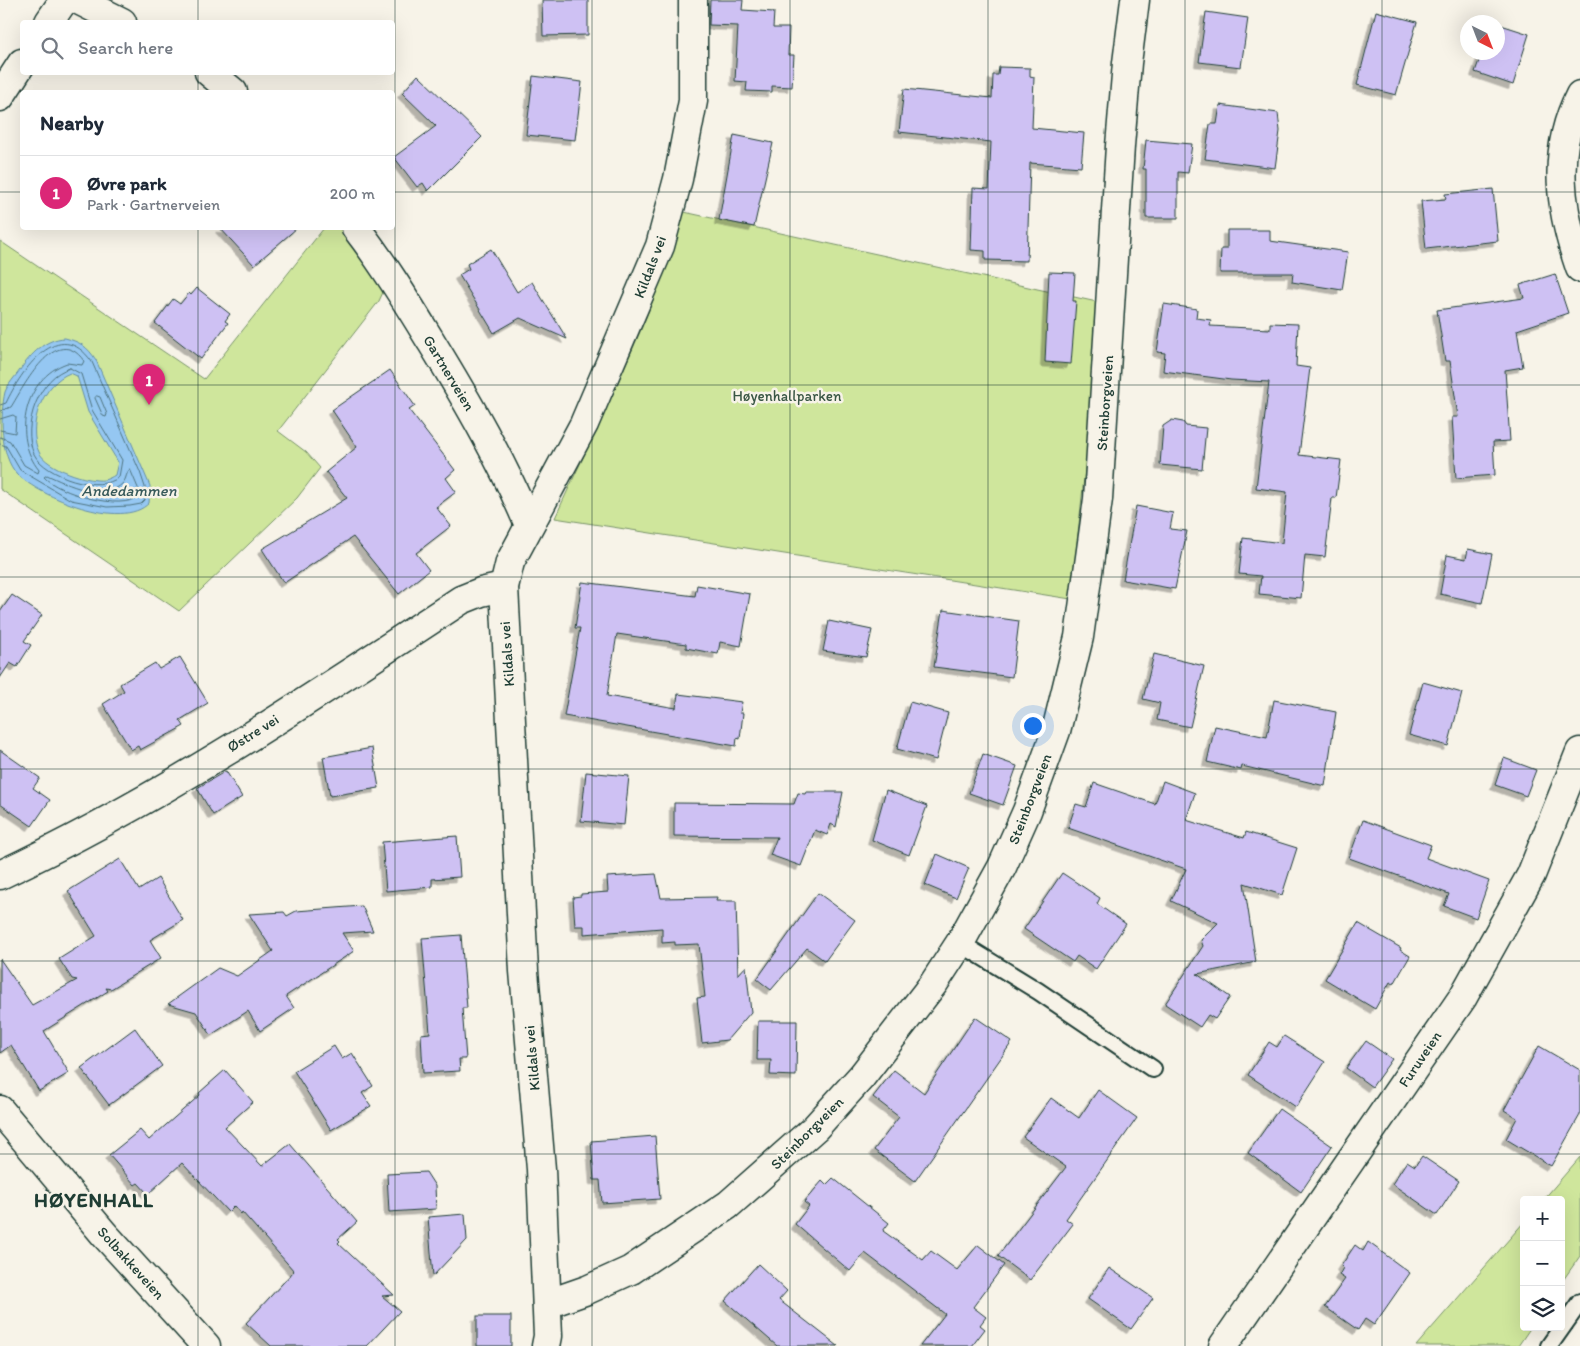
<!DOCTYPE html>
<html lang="en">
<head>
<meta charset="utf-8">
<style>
  :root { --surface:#fff; --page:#f6f6f7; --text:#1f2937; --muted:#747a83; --line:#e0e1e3; --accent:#db2777 }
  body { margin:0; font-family:Itim,sans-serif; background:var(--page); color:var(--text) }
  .controls { position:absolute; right:15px; bottom:15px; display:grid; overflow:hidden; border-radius:5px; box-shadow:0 5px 20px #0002 }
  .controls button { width:45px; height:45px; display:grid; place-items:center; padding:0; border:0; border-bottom:1px solid var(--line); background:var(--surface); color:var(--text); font:25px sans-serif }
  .compass { position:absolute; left:1460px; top:15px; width:45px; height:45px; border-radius:50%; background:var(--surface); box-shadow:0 5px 20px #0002; rotate:138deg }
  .you { position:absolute; left:1032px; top:725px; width:18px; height:18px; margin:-12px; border:4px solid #fff; border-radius:50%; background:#1a73e8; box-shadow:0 0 0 8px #1a73e833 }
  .badge { display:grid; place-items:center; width:32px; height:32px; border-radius:50%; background:var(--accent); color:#fff; font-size:16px; font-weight:700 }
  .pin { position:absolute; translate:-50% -41px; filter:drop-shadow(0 1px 2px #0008) }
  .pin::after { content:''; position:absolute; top:26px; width:18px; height:15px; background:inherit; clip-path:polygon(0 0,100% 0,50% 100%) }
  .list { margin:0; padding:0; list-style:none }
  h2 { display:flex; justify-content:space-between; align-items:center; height:65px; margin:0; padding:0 20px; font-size:21px }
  h2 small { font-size:16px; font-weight:400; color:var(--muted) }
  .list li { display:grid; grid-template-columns:32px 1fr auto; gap:15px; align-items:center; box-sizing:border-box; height:75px; padding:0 20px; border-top:1px solid var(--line) }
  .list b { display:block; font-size:19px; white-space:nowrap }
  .list p { margin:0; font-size:16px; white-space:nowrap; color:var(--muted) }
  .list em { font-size:16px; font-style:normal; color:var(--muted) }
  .icon { flex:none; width:28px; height:28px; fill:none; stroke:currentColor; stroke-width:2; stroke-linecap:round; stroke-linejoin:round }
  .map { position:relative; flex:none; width:1580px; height:1346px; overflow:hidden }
  .search { position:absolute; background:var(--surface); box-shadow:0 5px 20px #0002; left:20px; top:20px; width:375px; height:55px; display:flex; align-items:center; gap:12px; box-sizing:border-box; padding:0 18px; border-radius:5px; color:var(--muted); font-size:19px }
  .panel { position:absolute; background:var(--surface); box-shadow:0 5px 20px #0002; left:20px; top:90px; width:375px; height:140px; border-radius:5px }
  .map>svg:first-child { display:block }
  .green { fill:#cfe69c; stroke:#779268 }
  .water { fill:#95c7f2; stroke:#6690a6; fill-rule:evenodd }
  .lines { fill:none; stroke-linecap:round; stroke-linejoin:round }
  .shore { stroke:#4e7480; stroke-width:1 }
  .building { fill:#cec1f3; stroke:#1f3d34; filter:url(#shadow) }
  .lane-casing { stroke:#1f3d34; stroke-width:20 }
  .street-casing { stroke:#1f3d34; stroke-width:31 }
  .lane { stroke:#f7f3e8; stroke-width:16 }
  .street { stroke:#f7f3e8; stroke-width:28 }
  .grid { fill:none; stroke:#1f3d34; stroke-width:1; stroke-opacity:0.55 }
  .labels { text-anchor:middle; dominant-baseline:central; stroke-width:5; stroke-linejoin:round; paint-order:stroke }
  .street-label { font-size:15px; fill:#1f3d34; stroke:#f7f3e8 }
  .park-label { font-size:15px; fill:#395644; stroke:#f7f3e8 }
  .water-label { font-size:16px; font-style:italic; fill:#37595a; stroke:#f7f3e8 }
  .district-label { font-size:20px; font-weight:bold; letter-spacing:1px; fill:#1f3d34; stroke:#f7f3e8 }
</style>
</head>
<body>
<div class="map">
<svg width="1580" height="1346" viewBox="0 0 1580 1346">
  <defs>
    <filter id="shadow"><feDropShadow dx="-4.5" dy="4.5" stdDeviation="0" flood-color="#0004"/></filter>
  </defs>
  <rect width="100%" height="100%" fill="#f7f3e8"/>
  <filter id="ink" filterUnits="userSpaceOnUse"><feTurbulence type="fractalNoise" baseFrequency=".02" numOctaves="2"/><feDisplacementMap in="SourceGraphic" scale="10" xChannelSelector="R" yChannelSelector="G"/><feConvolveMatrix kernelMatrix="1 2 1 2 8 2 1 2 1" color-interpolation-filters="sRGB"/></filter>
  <g filter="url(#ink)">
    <g class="green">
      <path d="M684,212L1097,302L1087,450L1071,599L555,518C601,417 652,318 684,212Z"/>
      <path d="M324,228H340L384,290L379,301L278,431L306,452L320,468L297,498L179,611L0,489V241L204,379Z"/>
      <path d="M1580,1157V1256L1561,1283V1200H1543Z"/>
      <path d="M1524,1222V1327H1531L1518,1346H1416Z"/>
    </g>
    <path class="water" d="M65,338C80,342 87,346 96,360L150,486L149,503C122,531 40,497 17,474C0,456 0,414 5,392C8,384 15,377 20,370C31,354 45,339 65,338ZM70,373L77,376L88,412L118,462L115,475C112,477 108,479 104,480C88,482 46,468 39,452C26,426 43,383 70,373Z"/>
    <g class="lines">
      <g class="shore">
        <path d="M70,368L81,374L92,410L122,460L119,477C100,494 45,476 34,454C21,426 39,376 70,368Z"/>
        <path d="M97,396L100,397L107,414L106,417L103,416L95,398Z"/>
        <path d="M0,405L6,403C21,371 59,314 92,362L140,472L145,487V500L141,504L130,506L107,507L71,500L20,470L6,446L0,444"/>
        <path d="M0,411L11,407C23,388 56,321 84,361L82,365L67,363C24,378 12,437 39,470L38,473L24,465L10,441L0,437"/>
        <path d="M0,419L13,415L16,417L15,433L0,430"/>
        <path d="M130,469L138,488L139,496C122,512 58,493 44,477L47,475C67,484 104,503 123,483C127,478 126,472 130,469Z"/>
      </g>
    </g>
    <g class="building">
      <path d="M542,0H588V35L543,36Z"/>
      <path d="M710,0H743L742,10L774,12L773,28H789L788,55H794L792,87L772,86V92L746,91L747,82L735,81L738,26L709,25Z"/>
      <path d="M1376,11L1417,22L1396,95L1357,85Z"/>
      <path d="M1206,12L1248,18L1241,67L1199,62Z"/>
      <path d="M1498,24L1529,34L1513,85L1475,72L1482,52H1498Z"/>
      <path d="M999,67L1030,68V76L1034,77L1032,128L1084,133L1081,167L1030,163L1027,261L985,260V251L971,250L973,188L989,189L991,142L899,132L904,89L992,98L993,75H998Z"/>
      <path d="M418,75L482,137L428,191L423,183L417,187L394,157L436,126L402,93Z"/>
      <path d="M533,76L582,82L575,140L526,135Z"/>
      <path d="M1220,105L1278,113L1280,131L1275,168L1205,159L1210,124H1217Z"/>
      <path d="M734,135L773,143L754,227L719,220Z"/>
      <path d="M1146,140L1192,144L1188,173L1178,172V218H1146V169H1143Z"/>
      <path d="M1493,189L1498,241L1426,249L1421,201L1446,199L1445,194Z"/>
      <path d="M220,228H297L254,265Z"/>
      <path d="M1227,230H1270V241L1348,252L1342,290L1292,282L1293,273H1220L1221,249H1227Z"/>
      <path d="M491,249L517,292L532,282L567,339L520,318L494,333L459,275L469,269L467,264Z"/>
      <path d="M1049,272L1075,273L1073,301H1076L1071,364L1045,362Z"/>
      <path d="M1555,274L1568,313L1517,330L1523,367L1505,370L1510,441L1493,442L1495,475L1456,478L1452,417H1458L1450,361H1445L1437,310L1524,298L1520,285Z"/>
      <path d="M197,288L230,314L225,321L228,323L201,359L155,323L173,299L180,304L189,293L191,295Z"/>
      <path d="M1164,304L1197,309L1196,318L1211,320L1210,326L1270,329V323L1298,324L1296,366L1310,368L1299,455L1341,460L1336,498H1332L1325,557L1305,555L1301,598L1259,594L1261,576L1239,574L1243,538L1282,543L1287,492L1256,488L1269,382L1231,380L1163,371L1165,353L1157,352Z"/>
      <path d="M390,370L415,406L409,410L455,470L446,478L456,492L436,507L451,526L416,553L429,570L399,594L353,537L284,583L262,549L347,498L326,472L357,447L332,410Z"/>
      <path d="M1172,420L1183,422L1186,426L1206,428L1202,469L1160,465L1163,426Z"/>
      <path d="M1136,506L1173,513L1170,529L1187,531L1175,589L1123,580Z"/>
      <path d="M1468,549L1492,554L1482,603L1440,594L1447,555L1466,559Z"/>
      <path d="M582,582L695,596L697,585L750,594L741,646L720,642L718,654L686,648V644L617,634L607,696L676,708L678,694L742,702L740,713H743L740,739L737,738L736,746L564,716L580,628H575Z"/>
      <path d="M12,595L42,615L24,641L31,645L17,667L10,663L0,678V612Z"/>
      <path d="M943,610L1019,621L1012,677L934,667Z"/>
      <path d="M829,621L872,630L866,657L823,651Z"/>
      <path d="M1154,654L1204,666L1190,727L1157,720L1160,703L1143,699Z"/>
      <path d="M180,657L208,703L180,720L184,726L140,750L138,746L131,750L103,704L124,691L120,684L155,663L159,669Z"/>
      <path d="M1423,682L1462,693L1448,746L1409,735Z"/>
      <path d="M1274,700L1336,712L1325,786L1242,766L1241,770L1207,762L1215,726L1267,737Z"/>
      <path d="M910,702L948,713L936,760L897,749Z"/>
      <path d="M372,748L379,788L330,796L323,757Z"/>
      <path d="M0,750L40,778L33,788L50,800L32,826L0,804Z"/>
      <path d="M983,754L1017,766L1003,805L969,793Z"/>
      <path d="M1504,758L1536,770L1526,796L1495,785Z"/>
      <path d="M226,771L242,797L213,815L197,788Z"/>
      <path d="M586,772L629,776L624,825L581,821Z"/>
      <path d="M1163,781L1195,793L1186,820L1244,838L1246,832L1297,848L1282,895L1244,883L1256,962L1197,974L1230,997L1215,1019L1208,1015L1200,1027L1165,1004L1203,946L1201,940L1218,923L1171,901L1186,869L1068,828L1076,804L1086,807L1094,783L1155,804Z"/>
      <path d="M886,790L927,806L909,855L872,840Z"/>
      <path d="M806,792H843L836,827L831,824L827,835L815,830L801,866L770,855L777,837L674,836V803L794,804L798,793L805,794Z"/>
      <path d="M1363,820L1431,845L1426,858L1489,881L1476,918L1444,906L1449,894L1349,858Z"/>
      <path d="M457,836L460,877L432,879V887L386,891L382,842Z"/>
      <path d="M937,854L969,868L956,898L925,885Z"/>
      <path d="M120,859L139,890L158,878L183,920L150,940L161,958L111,989L106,988L108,991L44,1031L69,1073L39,1091L11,1045L0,1053V959L32,1005L77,980L72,979L59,959L96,936L68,891Z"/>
      <path d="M1062,873L1100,898L1097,904L1126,924L1096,969L1077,956L1073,962L1024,929Z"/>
      <path d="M656,874L661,898L717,897L716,901H736L738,975L746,966L751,1012L727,1040L702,1043L697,998L705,997L699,944L675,945V942L662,943V928L584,934V926H575L573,897L581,896V894L608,892L607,877Z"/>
      <path d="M818,893L855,920L825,961L807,948L771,990L757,979Z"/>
      <path d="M362,906L373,931L342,933L354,951L286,996L294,1008L260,1031L248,1011L211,1035L196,1012L168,1004L218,968L237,976L273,951L249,914L284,912L287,916L296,911Z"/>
      <path d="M1358,923L1401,948L1400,950L1410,956L1394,984L1390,982L1375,1009L1325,979Z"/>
      <path d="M461,935L467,1008H462L466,1059H459L460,1071L423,1073L421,1034L430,1033L422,938Z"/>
      <path d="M975,1017L1012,1042L915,1181L874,1150L899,1117L873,1097L894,1070L924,1093Z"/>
      <path d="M758,1021H797L796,1076L770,1075L771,1060H757Z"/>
      <path d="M135,1028L162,1066L109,1105L81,1068Z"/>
      <path d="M1284,1036L1325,1062L1296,1107L1248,1075L1269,1042L1277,1047Z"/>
      <path d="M1366,1041L1392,1059L1372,1087L1346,1068Z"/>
      <path d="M334,1046L342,1059L352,1053L373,1086L362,1093L371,1106L331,1130L294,1071Z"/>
      <path d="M1539,1046L1580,1070V1115L1551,1166L1506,1139L1517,1118L1504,1110Z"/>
      <path d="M225,1070L253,1102L225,1127L262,1166L290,1144L357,1222L338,1239L340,1241L338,1243L394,1295L382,1296L400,1311L367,1346H271L246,1323L294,1271L242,1212L241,1214L234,1206L228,1212L182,1163L148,1194L138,1183L135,1185L109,1155L140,1130L149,1140L200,1095L199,1093Z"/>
      <path d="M1098,1090L1137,1118L1066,1219L1073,1224L1030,1280L998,1256L1066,1167L1023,1137L1051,1098L1079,1118Z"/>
      <path d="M1279,1109L1332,1146L1301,1192L1248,1153Z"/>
      <path d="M655,1136L660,1199L602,1203L600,1180H594L591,1141Z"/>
      <path d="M1422,1156L1459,1181L1437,1215L1392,1184L1407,1161L1415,1166Z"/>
      <path d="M426,1172L435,1186L436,1209L389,1212L387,1174Z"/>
      <path d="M833,1178L889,1223L883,1231L923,1260L931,1251L957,1270L978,1245L1004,1265L973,1307L986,1317L980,1325L985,1329L972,1346H920L945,1314L865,1253L850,1271L795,1224L809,1206L804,1202L822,1181L826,1185Z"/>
      <path d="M465,1214L467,1240L433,1276L428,1217Z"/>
      <path d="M1368,1242L1410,1273L1374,1325L1365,1319L1358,1330L1325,1307L1345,1279L1339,1275L1343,1268L1341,1266L1355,1245L1363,1251Z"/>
      <path d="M758,1264L787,1291L779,1300L838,1346H777L725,1301Z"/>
      <path d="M1109,1268L1153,1298L1131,1329L1088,1299Z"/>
      <rect x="477" y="1316" width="34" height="30"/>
    </g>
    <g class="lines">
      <defs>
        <g id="lane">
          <path d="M960,943L1038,991L1153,1069"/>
          <path d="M1549,1346L1580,1302"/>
        </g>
        <g id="street">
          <path d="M78,0L122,22"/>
          <path d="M49,22L64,0"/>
          <path d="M209,72L233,92"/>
          <path d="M1580,95C1551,152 1560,210 1580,268"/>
          <path d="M0,97L22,63"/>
          <path d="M356,228C384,264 408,304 432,343C468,402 502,461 529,525"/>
          <path d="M0,875C162,799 312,698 461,600L481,592L504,587"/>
          <path d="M0,1110L104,1234L206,1346"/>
          <path d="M547,1304L587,1290L631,1270L728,1205L815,1128L862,1076L934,983L960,943L1002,867L1027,811L1056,731L1079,637L1098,499L1120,146L1127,63L1135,0"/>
          <path d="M546,1346L548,1336L541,1169L524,971L504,587L510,562L584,424L660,246L678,179L693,101V0"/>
          <path d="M1223,1346L1463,997L1531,875L1580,752"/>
        </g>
      </defs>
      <use href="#lane" class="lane-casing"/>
      <use href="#street" class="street-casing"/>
      <use href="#lane" class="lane"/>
      <use href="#street" class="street"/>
    </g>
  </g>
  <path class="grid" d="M198,0V22M395,0V1346M592,0V1346M790,0V1346M988,0V1346M1185,0V1346M1382,0V1346M198,72V92M0,192H22M392,192H1580M198,228V1346M0,385H1580M0,577H1580M0,769H1580M0,961H1580M0,1154H1580"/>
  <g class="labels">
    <g class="street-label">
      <text transform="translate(650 267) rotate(-69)">Kildals vei</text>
      <text transform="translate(449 373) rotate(59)">Gartnerveien</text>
      <text transform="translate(1105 403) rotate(-86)">Steinborgveien</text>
      <text transform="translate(507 654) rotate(-94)">Kildals vei</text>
      <text transform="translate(253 733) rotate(-32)">Østre vei</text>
      <text transform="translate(1030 799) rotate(-69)">Steinborgveien</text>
      <text transform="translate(532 1058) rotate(-95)">Kildals vei</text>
      <text transform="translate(1420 1059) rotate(-56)">Furuveien</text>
      <text transform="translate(807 1133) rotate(-45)">Steinborgveien</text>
      <text transform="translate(131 1263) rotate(48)">Solbakkeveien</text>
    </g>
    <g class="park-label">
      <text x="787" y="396">Høyenhallparken</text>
    </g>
    <g class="water-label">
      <text x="129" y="490">Andedammen</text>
    </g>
    <g class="district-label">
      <text x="94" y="1200">HØYENHALL</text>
    </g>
  </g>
</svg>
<div class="controls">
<button>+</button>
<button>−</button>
<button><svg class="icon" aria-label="layers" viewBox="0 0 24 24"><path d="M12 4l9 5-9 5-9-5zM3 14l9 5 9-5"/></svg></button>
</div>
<svg class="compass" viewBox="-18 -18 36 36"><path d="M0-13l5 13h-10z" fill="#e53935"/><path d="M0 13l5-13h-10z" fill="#747a83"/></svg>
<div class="you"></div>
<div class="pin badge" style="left:149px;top:405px">1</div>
<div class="search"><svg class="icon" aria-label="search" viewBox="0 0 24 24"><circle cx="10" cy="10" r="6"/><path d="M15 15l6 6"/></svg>Search here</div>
<section class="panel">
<h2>Nearby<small></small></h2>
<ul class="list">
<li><span class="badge">1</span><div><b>Øvre park</b><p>Park · Gartnerveien</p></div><em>200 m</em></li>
</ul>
</section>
</div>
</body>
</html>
